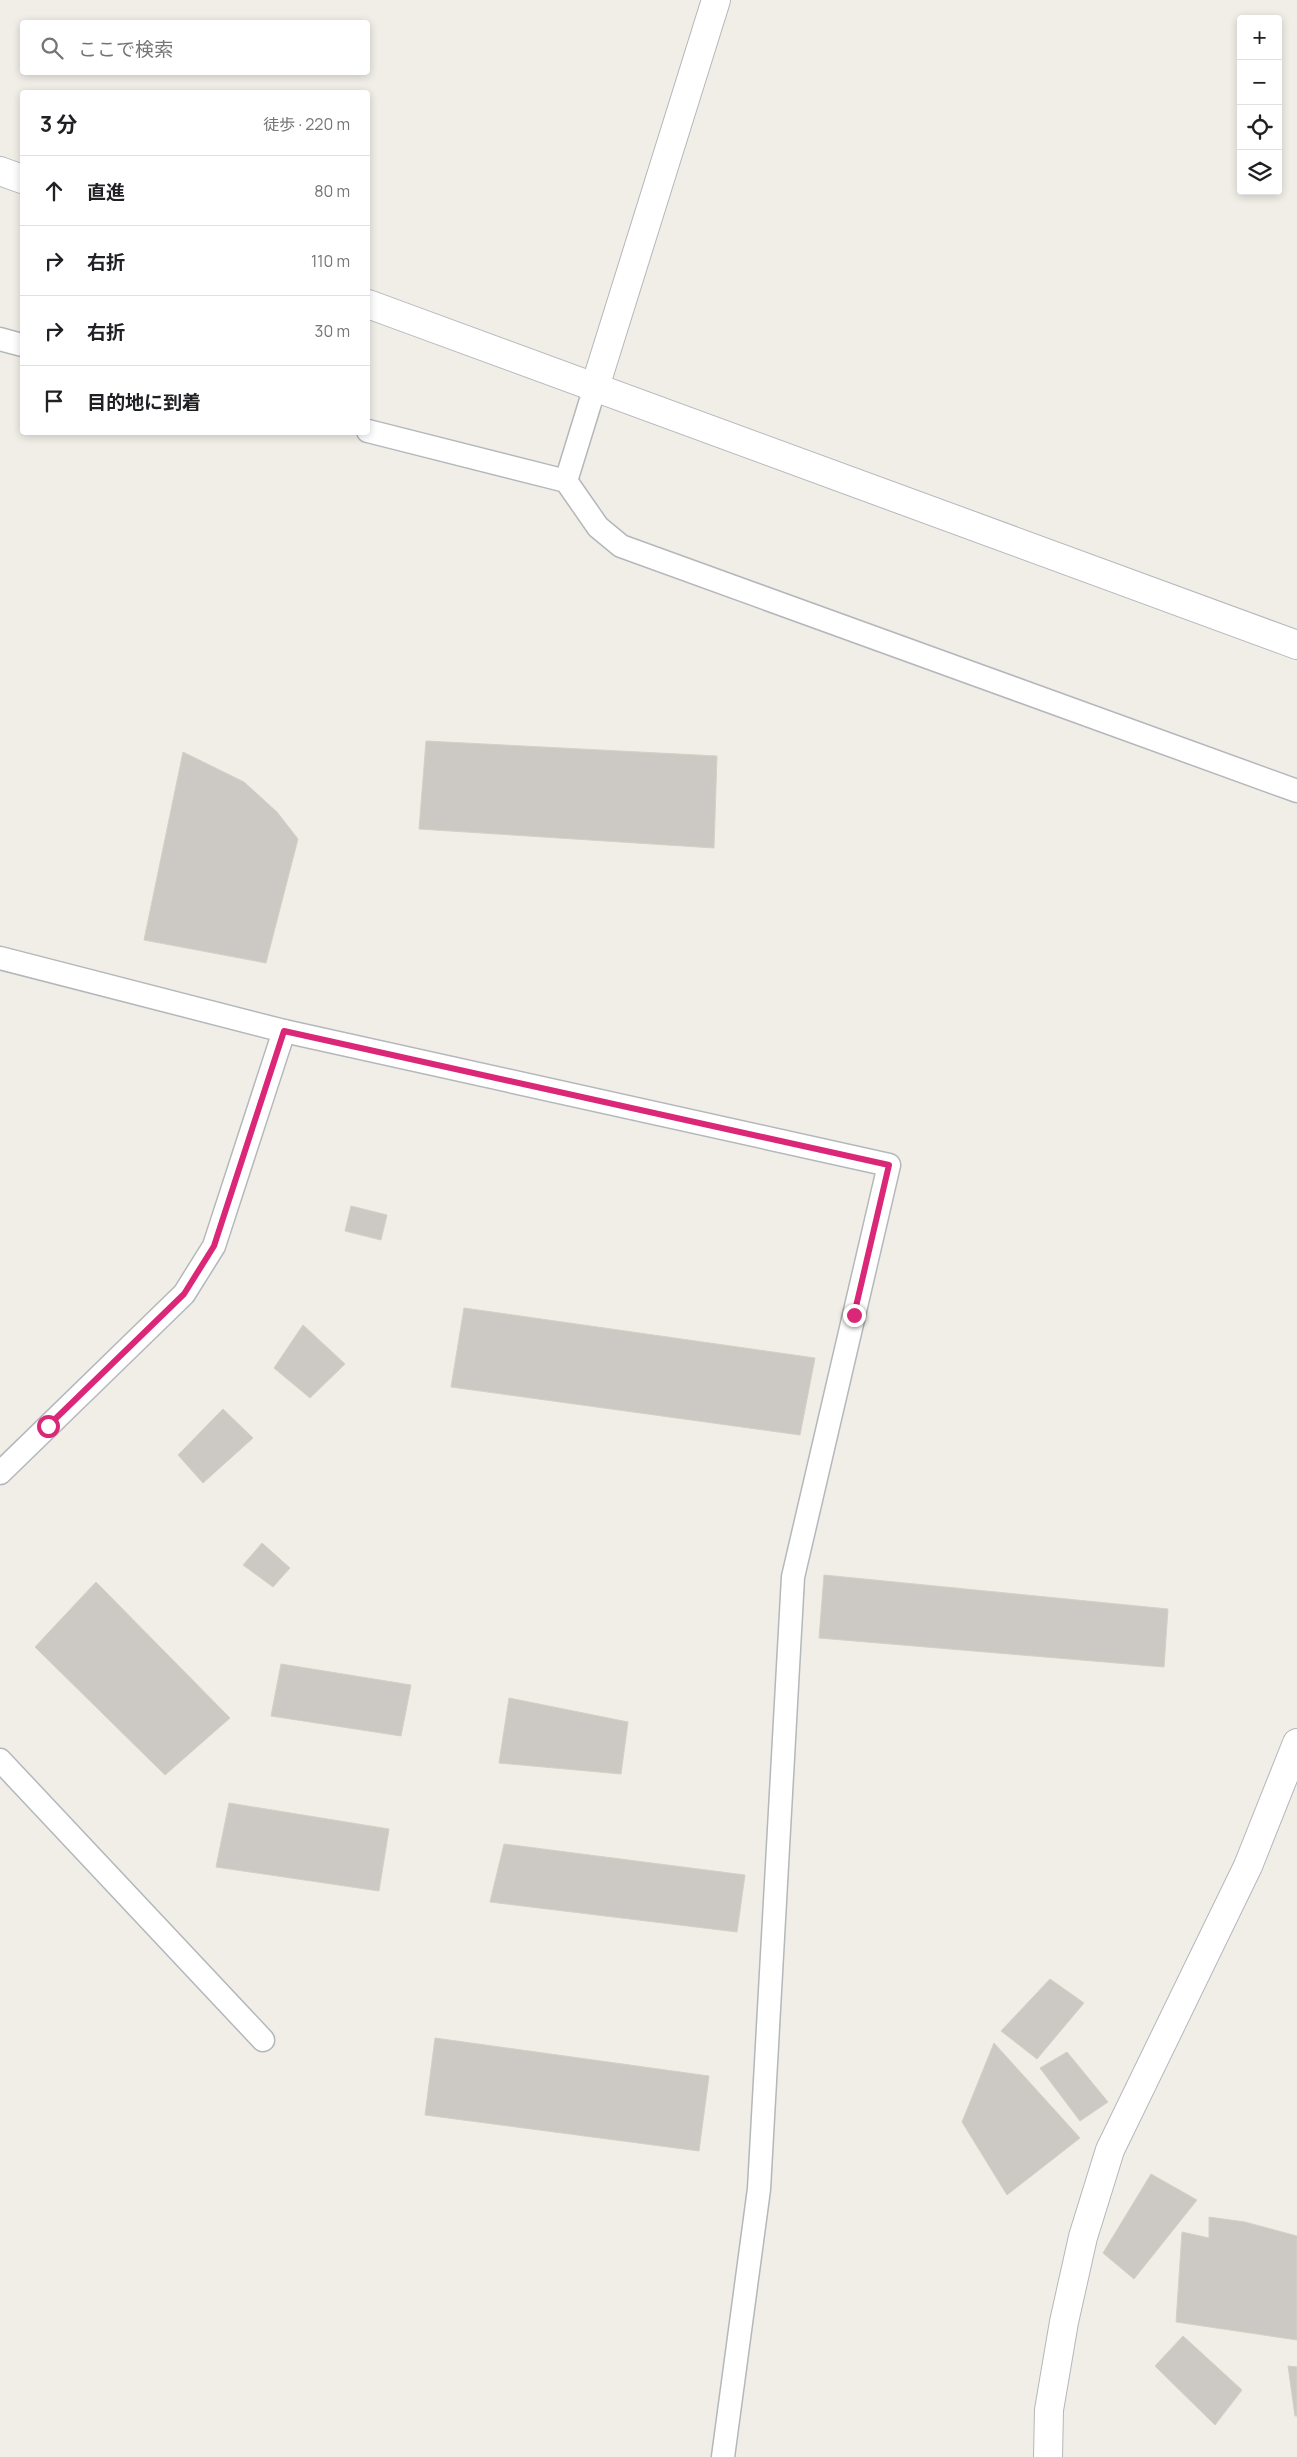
<!DOCTYPE html>
<html lang="ja">
<head>
<meta charset="utf-8">
<style>
  :root { --surface:#fff; --page:#f6f6f6; --text:#202124; --muted:#757577; --line:#e0e0e0 }
  body { margin:0; font-family:Manrope,"Noto Sans JP",sans-serif; background:var(--page); color:var(--text) }
  .controls { position:absolute; right:15px; top:15px; display:grid; overflow:hidden; border-radius:5px; box-shadow:0 2px 8px #0003 }
  .controls button { width:45px; height:45px; display:grid; place-items:center; padding:0; border:0; border-bottom:1px solid var(--line); background:var(--surface); color:var(--text); font:25px sans-serif }
  .stop { position:absolute; width:15px; height:15px; margin:-11px; border:4px solid #db2777; border-radius:50%; background:#fff }
  .stop.end { background:#db2777; border-color:#fff; box-shadow:0 1px 5px #0008 }
  .list { margin:0; padding:0; list-style:none }
  h2 { display:flex; justify-content:space-between; align-items:center; height:65px; margin:0; padding:0 20px; font-size:21px }
  h2 small { font-size:16px; font-weight:400; color:var(--muted) }
  .list li { display:grid; grid-template-columns:32px 1fr auto; gap:15px; align-items:center; box-sizing:border-box; height:70px; padding:0 20px; border-top:1px solid var(--line) }
  .list b { display:block; font-size:19px; white-space:nowrap }
  .list em { font-size:16px; font-style:normal; color:var(--muted) }
  .icon { flex:none; width:28px; height:28px; fill:none; stroke:currentColor; stroke-width:2; stroke-linecap:round; stroke-linejoin:round }
  .map { position:relative; flex:none; width:1297px; height:2457px; overflow:hidden }
  .search { position:absolute; background:var(--surface); box-shadow:0 2px 8px #0003; left:20px; top:20px; width:350px; height:55px; display:flex; align-items:center; gap:12px; box-sizing:border-box; padding:0 18px; border-radius:5px; color:var(--muted); font-size:19px }
  .panel { position:absolute; background:var(--surface); box-shadow:0 2px 8px #0003; left:20px; top:90px; width:350px; height:345px; border-radius:5px }
  .map>svg:first-child { display:block }
  .building { fill:#ccc9c4; stroke:#d5d0c5 }
  .lines { fill:none; stroke-linecap:round; stroke-linejoin:round }
  .service-casing { stroke:#b4b7bb; stroke-width:25 }
  .minor-casing { stroke:#b4b7bb; stroke-width:30 }
  .tertiary-casing { stroke:#b4b7bb; stroke-width:30 }
  .service { stroke:#fff; stroke-width:22 }
  .minor { stroke:#fff; stroke-width:28 }
  .tertiary { stroke:#fff; stroke-width:28 }
  .route { stroke:#db2777; stroke-width:6 }
</style>
</head>
<body>
<div class="map">
<svg width="1297" height="2457" viewBox="0 0 1297 2457">
  <rect width="100%" height="100%" fill="#f0eee7"/>
  <g class="building">
    <path d="M426,741L717,756L714,848L419,829Z"/>
    <path d="M183,752L244,782L277,812L298,839L266,963L144,940Z"/>
    <path d="M351,1206L387,1215L381,1240L345,1231Z"/>
    <path d="M464,1308L815,1358L800,1435L451,1387Z"/>
    <path d="M303,1325L345,1364L310,1398L274,1368Z"/>
    <path d="M223,1409L253,1438L203,1483L178,1455Z"/>
    <path d="M262,1543L290,1568L273,1587L243,1565Z"/>
    <path d="M824,1575L1168,1609L1164,1667L819,1638Z"/>
    <path d="M96,1582L230,1718L165,1775L35,1647Z"/>
    <path d="M281,1664L411,1685L401,1736L271,1716Z"/>
    <path d="M509,1698L628,1722L621,1774L499,1763Z"/>
    <path d="M229,1803L389,1829L379,1891L216,1867Z"/>
    <path d="M504,1844L745,1875L737,1932L490,1902Z"/>
    <path d="M1050,1979L1084,2003L1037,2059L1001,2031Z"/>
    <path d="M435,2038L709,2076L699,2151L425,2115Z"/>
    <path d="M994,2043L1080,2138L1007,2195L962,2122Z"/>
    <path d="M1067,2052L1108,2102L1080,2121L1040,2068Z"/>
    <path d="M1151,2174L1197,2200L1134,2279L1103,2253Z"/>
    <path d="M1209,2217L1245,2222L1297,2236V2340L1176,2322L1182,2232L1209,2238Z"/>
    <path d="M1183,2336L1242,2390L1215,2425L1155,2366Z"/>
    <path d="M1288,2366L1297,2367V2416H1295Z"/>
  </g>
  <g class="lines">
    <defs>
      <g id="service">
        <path d="M0,339L22,345"/>
        <path d="M368,431L566,481L598,527L621,546L1297,791"/>
        <path d="M566,481L595,387"/>
        <path d="M0,958L284,1031L889,1165L793,1577L759,2189L723,2457"/>
        <path d="M0,1473L184,1294L214,1246L284,1031"/>
        <path d="M0,1760L263,2040"/>
      </g>
      <g id="minor">
        <path d="M0,171L22,179"/>
        <path d="M368,304L1297,645"/>
      </g>
      <g id="tertiary">
        <path d="M595,387L716,0"/>
        <path d="M1048,2457L1049,2410L1064,2322L1083,2237L1110,2150L1248,1866L1297,1743"/>
      </g>
    </defs>
    <use href="#service" class="service-casing"/>
    <use href="#minor" class="minor-casing"/>
    <use href="#tertiary" class="tertiary-casing"/>
    <use href="#service" class="service"/>
    <use href="#minor" class="minor"/>
    <use href="#tertiary" class="tertiary"/>
  </g>
  <g class="lines">
    <path class="route" d="M48,1426L184,1294L214,1246L284,1031L889,1165L854,1315"/>
  </g>
</svg>
<div class="controls">
<button>+</button>
<button>−</button>
<button><svg class="icon" aria-label="locate" viewBox="0 0 24 24"><circle cx="12" cy="12" r="6"/><path d="M12 2v4M12 18v4M2 12h4M18 12h4"/></svg></button>
<button><svg class="icon" aria-label="layers" viewBox="0 0 24 24"><path d="M12 4l9 5-9 5-9-5zM3 14l9 5 9-5"/></svg></button>
</div>
<div class="stop" style="left:48px;top:1426px"></div>
<div class="stop end" style="left:854px;top:1315px"></div>
<div class="search"><svg class="icon" aria-label="search" viewBox="0 0 24 24"><circle cx="10" cy="10" r="6"/><path d="M15 15l6 6"/></svg>ここで検索</div>
<section class="panel">
<h2>3 分<small>徒歩 · 220 m</small></h2>
<ul class="list">
<li><svg class="icon" aria-label="ahead" viewBox="0 0 24 24"><path d="M12 20V5M6 11l6-6 6 6"/></svg><div><b>直進</b></div><em>80 m</em></li>
<li><svg class="icon" aria-label="right" viewBox="0 0 24 24"><path d="M7 20v-9h11M14 6l5 5-5 5"/></svg><div><b>右折</b></div><em>110 m</em></li>
<li><svg class="icon" aria-label="right" viewBox="0 0 24 24"><path d="M7 20v-9h11M14 6l5 5-5 5"/></svg><div><b>右折</b></div><em>30 m</em></li>
<li><svg class="icon" aria-label="arrive" viewBox="0 0 24 24"><path d="M6 21V4h12l-3 4 3 4H6"/></svg><div><b>目的地に到着</b></div></li>
</ul>
</section>
</div>
</body>
</html>
